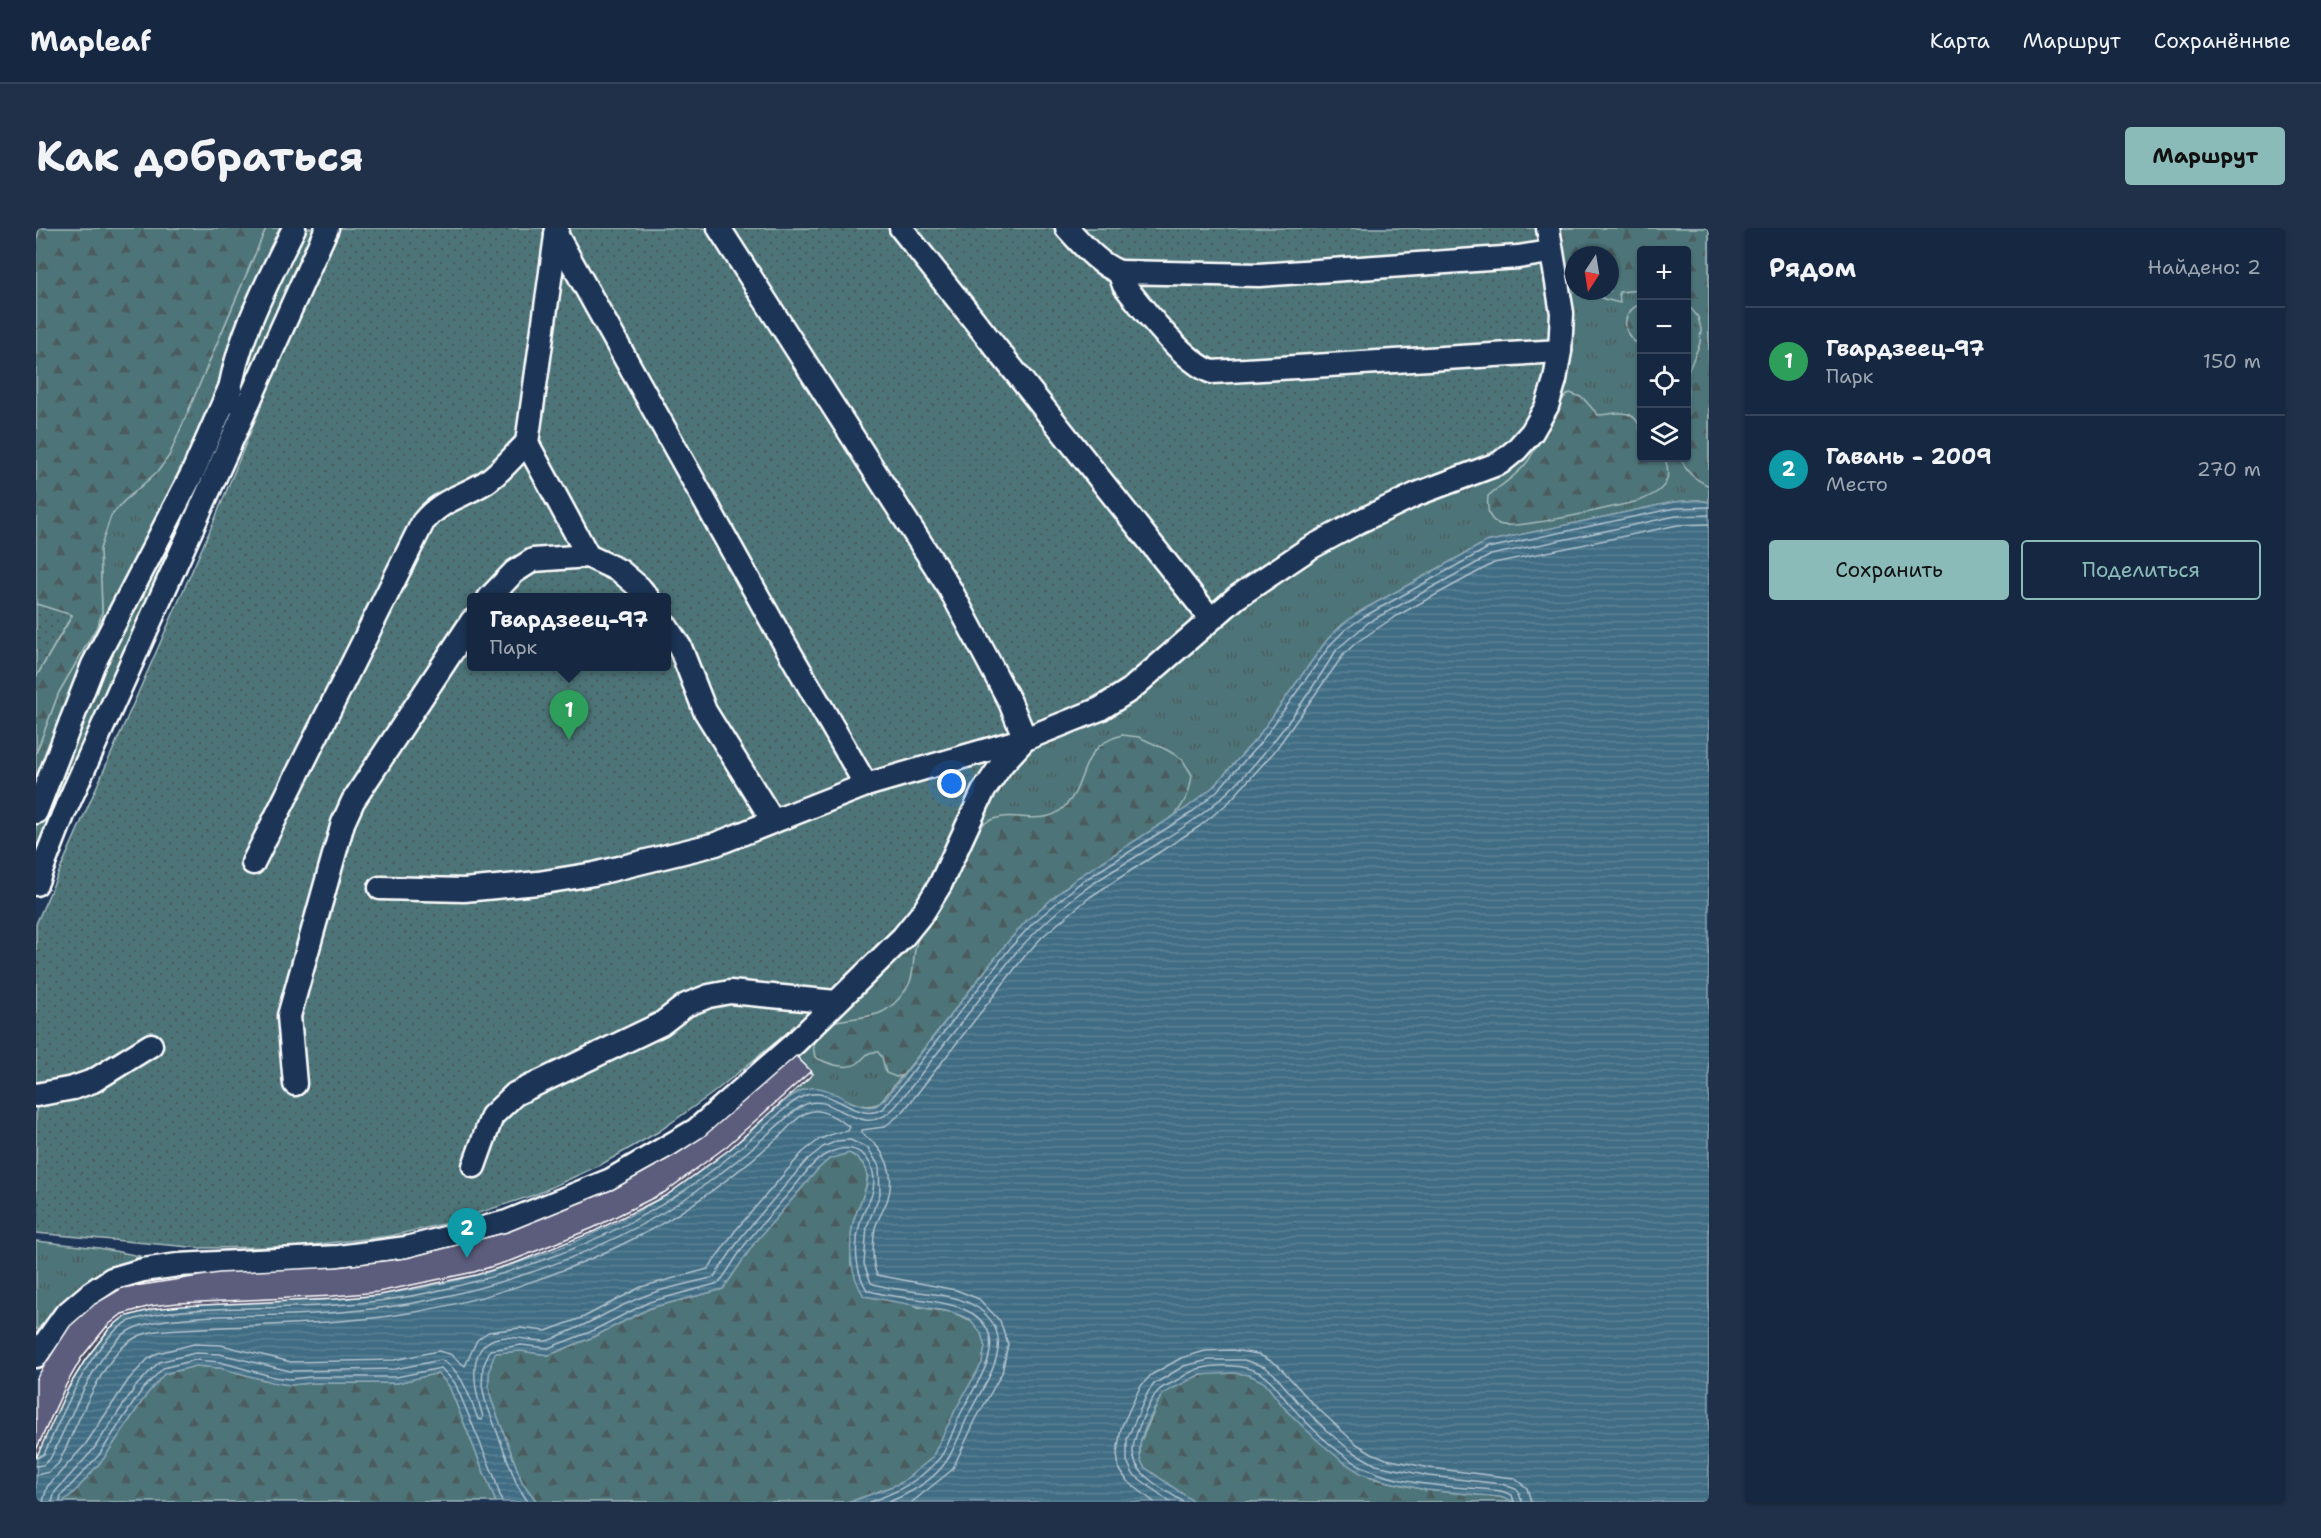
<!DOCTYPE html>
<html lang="ru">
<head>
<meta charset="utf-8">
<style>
  :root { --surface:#162841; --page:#1f3048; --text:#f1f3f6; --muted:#9ea6b1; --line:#35445a; --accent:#8bbbb9 }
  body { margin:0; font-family:"Shantell Sans",sans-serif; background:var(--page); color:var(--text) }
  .controls { position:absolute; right:18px; top:18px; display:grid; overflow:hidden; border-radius:6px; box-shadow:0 2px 4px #0004 }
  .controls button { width:54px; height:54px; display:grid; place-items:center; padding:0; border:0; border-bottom:2px solid var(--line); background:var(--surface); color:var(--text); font:30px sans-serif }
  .compass { position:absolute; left:1529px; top:18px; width:54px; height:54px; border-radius:50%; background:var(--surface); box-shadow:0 2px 4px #0004; rotate:192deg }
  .you { position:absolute; left:916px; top:556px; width:21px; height:21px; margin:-15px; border:4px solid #fff; border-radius:50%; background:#1a73e8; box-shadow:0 0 0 9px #1a73e833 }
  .badge { display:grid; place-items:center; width:39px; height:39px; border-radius:50%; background:var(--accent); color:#fff; font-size:20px; font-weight:700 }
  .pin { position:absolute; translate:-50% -50px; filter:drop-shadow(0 2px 3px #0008) }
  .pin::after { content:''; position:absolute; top:32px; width:21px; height:18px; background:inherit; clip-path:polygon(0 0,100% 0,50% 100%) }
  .popup { position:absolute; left:431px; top:365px; width:204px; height:78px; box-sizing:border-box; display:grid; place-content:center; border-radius:6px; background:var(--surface); filter:drop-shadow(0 2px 4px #0005); font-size:20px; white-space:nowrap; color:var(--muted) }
  .popup b { font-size:22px; color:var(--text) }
  .popup::after { content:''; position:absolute; left:50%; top:100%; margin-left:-12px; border:12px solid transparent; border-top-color:var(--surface) }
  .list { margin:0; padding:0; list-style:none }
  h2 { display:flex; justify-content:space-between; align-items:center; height:78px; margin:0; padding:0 24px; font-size:26px }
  h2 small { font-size:20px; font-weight:400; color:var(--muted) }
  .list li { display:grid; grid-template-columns:39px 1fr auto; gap:18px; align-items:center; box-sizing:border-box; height:108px; padding:0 24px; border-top:2px solid var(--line) }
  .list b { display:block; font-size:22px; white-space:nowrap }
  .list p { margin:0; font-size:20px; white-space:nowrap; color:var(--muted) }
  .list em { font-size:20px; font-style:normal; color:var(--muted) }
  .actions { display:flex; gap:12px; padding:18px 24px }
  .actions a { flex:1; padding:14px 0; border:2px solid var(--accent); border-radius:6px; text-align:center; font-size:21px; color:var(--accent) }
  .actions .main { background:var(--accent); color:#111 }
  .icon { flex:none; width:33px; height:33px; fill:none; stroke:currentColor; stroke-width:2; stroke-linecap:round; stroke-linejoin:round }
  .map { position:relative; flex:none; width:1673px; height:1274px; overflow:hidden; border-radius:6px }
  header { display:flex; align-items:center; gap:36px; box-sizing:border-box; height:84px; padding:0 30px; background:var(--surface); border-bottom:2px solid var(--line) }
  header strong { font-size:28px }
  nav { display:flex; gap:33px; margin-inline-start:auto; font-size:21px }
  .intro { display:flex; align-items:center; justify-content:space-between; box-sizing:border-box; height:144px; padding:0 36px }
  h1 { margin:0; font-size:42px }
  .button { padding:15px 27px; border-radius:6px; background:var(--accent); color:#111; font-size:21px; font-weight:700 }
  main { display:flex; gap:36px; padding:0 36px }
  aside { flex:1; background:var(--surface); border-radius:6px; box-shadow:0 2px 4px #0004 }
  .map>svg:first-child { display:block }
  .grass { fill:url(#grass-tufts); stroke:#a6babc; stroke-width:1.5; fill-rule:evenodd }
  .forest { fill:url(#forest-firs); stroke:#a6babc; stroke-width:1.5 }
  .park { fill:url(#park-dots); stroke:#a6babc; stroke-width:1.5; fill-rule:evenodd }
  .water { fill:url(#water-rules); stroke:#8ca7b5; stroke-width:1.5 }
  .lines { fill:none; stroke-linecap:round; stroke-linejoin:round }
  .shore { stroke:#b3c4ce; stroke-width:1.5 }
  .minor-casing { stroke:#fff; stroke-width:27 }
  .minor { stroke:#1d3557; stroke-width:22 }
  .wall { fill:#4f4e6a; stroke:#fff; stroke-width:1.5 }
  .shaded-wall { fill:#404056; stroke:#fff; stroke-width:1.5 }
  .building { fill:#5c5b7b; stroke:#fff; stroke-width:1.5 }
</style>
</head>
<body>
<header>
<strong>Mapleaf</strong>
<nav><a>Карта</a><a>Маршрут</a><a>Сохранённые</a></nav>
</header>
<div class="intro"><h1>Как добраться</h1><a class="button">Маршрут</a></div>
<main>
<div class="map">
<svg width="1673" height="1274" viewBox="0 0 1673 1274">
  <defs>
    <pattern id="grass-tufts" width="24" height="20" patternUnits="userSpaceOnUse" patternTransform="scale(1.5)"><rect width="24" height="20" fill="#4d7579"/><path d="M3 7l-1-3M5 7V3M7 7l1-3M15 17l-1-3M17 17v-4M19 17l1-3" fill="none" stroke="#4c5c5e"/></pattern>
    <pattern id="forest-firs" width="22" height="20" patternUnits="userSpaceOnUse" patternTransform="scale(1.5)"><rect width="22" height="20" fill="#4d7579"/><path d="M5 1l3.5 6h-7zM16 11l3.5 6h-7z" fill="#4c5c5e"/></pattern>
    <pattern id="park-dots" width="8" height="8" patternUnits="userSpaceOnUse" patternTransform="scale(1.5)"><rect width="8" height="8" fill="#4d7579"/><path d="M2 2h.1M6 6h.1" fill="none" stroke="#4c5c5e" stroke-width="1.8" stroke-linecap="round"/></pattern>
    <pattern id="water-rules" width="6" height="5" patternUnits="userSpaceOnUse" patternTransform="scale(1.5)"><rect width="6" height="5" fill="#406c84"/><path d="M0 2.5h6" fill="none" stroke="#5d8296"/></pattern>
  </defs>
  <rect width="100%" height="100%" fill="#1d3557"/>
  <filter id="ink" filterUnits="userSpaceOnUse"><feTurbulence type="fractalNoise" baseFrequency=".0167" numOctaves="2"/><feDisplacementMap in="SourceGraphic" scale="12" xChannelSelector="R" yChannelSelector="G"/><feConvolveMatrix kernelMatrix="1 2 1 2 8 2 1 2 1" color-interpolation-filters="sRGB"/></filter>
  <g filter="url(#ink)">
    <g class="grass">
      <path d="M230,0H281L0,644V525L23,464L62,397L66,384L64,321L68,304L75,288L87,274L122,243L133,228Z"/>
      <path d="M1510,0H1673V274L1662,272L1638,274L1450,314L1325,383L1306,397L1291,412L1221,510L1177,559L1152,579L971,715L844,875C819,888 793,852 765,863C759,865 753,870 748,873L777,846L760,829L950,567L995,518L1056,491ZM1606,22H1650V230H1606ZM1538,27H1574V63H1538Z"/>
      <path d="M0,1013L63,1020L104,1028C61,1049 34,1070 0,1102Z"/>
    </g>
    <g class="forest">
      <path d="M3,0H230L133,228L122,243L87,274L75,288L64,321L66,384L62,397L23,464L0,525V449L36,388L0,376V16Z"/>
      <path d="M1524,0H1673V258C1659,251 1650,245 1645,230H1650L1652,144L1664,115L1665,101L1662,89L1651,76L1650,22H1606L1605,62L1583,64L1584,75L1568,71L1554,63H1574V27H1538V49L1529,34Z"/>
      <path d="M1605,76H1606L1605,117C1585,109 1584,83 1605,76Z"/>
      <path d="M1534,165L1547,170L1562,187C1570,187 1575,185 1582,185C1609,183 1605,211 1606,230L1629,231C1638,256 1624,265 1603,273C1579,278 1480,303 1463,296C1451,291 1451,279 1452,268C1465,257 1482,247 1492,233C1504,216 1518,173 1534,165Z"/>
      <path d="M1086,507L1103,509L1131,522L1146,531L1156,547C1154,564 1149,575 1138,588L1041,650L991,692L971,715L867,847L860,849L850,845L846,829L842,824C830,823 830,829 822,835C810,843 790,835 779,829C767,782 823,796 846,784C857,779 869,765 874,754C879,742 876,727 881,714C890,692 908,674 919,652C927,635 933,608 948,596C972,578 1003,601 1026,581C1054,557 1039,520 1086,507Z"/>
      <path d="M813,925C848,943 823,970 817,995C814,1008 815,1024 815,1037L881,1079L915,1084L934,1092L945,1105L949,1119L946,1135L920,1181L896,1230L881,1243L865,1255L814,1274H501L486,1254L455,1171C451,1154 452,1142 459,1125L485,1123L513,1127L557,1109L614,1080L687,1061L717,1017L782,941L793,931Z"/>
      <path d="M160,1138L184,1140L236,1154L254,1157L274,1155H361L402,1145L413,1158L460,1274H27L41,1261L68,1230L111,1166L128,1146Z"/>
      <path d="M1173,1145H1206L1222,1150L1229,1155L1251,1183L1306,1233L1335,1250L1390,1262L1464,1269L1479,1274H1158L1108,1239L1104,1231V1215L1124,1170L1128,1165L1153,1151Z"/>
    </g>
    <g class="park">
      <path d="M298,0H1502L1517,63L1518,121L1500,184L1462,233L1301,298L1085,454L990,505L886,676L766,793L677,865L622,904L566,936L501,966L412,995L354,1008L258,1019L165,1020L0,1005V696L178,293ZM436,370H630V438H436Z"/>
      <path d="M0,376L36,387L0,449Z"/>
    </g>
    <path class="water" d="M1662,272L1673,274V1274H1479L1464,1269L1390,1262L1345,1252L1326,1246L1306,1233L1281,1212L1251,1183L1229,1155L1214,1147L1197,1145L1163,1147L1128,1165L1124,1170C1114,1191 1095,1217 1108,1239L1158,1274H814L865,1255L896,1230L920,1181L946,1135L949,1119L945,1105L934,1091L915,1084L828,1068C814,1046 812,1021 817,995C823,970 849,943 813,925L793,931L782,941L717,1017L687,1061L614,1080L557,1109L513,1127L485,1123L459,1125C452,1142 451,1154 455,1171L486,1254L501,1274H460L413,1158L402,1145L361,1155H274L254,1157L236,1154L184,1140L160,1138L128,1146L111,1166L68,1230L41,1261L27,1274H0C0,1260 0,1241 1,1228C4,1217 11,1206 16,1195C31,1163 55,1107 87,1090C121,1072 215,1075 256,1073C302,1072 348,1068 394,1058C487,1039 585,1002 662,945C683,930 703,914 722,897C736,885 750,869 767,862C794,851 814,884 840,878L850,870L971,715L991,692L1041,650L1152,579L1177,559L1221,510L1291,412L1306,397L1325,383L1450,314L1638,274Z"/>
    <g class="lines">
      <g class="shore">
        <path d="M1,1230L8,1226C25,1191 55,1114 90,1095C123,1078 216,1081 255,1079C302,1078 350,1074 396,1064C490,1043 587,1007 665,951C686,935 707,918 726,901C739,890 752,875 768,868C796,856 818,896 847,881L975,719L996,696L1044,655L1155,585L1181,563L1225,514L1295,416L1310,401L1329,388L1452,320L1639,280L1673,279"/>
        <path d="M0,1238L7,1237L14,1231C32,1197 60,1121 94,1102C125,1085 218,1088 256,1087C303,1085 352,1081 398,1071C493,1050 591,1014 670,956C691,941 712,924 732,906C743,897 753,886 766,878C798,859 823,918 860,878L981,723C1002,701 1023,680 1048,662C1084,636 1123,617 1159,591C1216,551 1265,479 1301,421L1333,394L1455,327L1640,288L1673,287"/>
        <path d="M0,1247L13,1244L22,1236C40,1202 64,1131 97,1111C111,1102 130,1102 146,1101C213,1097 280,1097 346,1089C436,1078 528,1047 609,1005C658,979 703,944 745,907C753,899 765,884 777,883C788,881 805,893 814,899L812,903L799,905L784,911L767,924L699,1003L672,1041L605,1059L548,1089L510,1103L484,1100L452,1104L441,1112L429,1138L414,1126L402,1123L358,1132L255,1134L185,1117L158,1116L122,1125L112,1131L93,1151L49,1217L11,1259L7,1274"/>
        <path d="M16,1274L19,1264L57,1222L100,1158L123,1134L159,1125L184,1126L254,1143L359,1141L405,1132C426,1141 434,1171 442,1191L446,1192L447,1189C441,1170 430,1130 451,1115C466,1103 494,1114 510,1113C516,1112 522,1108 527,1106C556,1095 583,1077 611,1067C632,1059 656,1055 678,1049L706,1008L772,931L787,919L801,913L814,912L832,920L843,938L844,966L831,998L828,1036L835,1055C867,1067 914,1061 942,1080C985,1111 949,1153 933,1186C924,1203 919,1224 906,1239C893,1255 872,1266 853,1274"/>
        <path d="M24,1274L25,1268L63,1227L106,1162L127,1140L159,1132L184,1134L238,1149L254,1151L274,1149H360L405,1140L419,1155L458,1248L466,1274"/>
        <path d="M492,1274L481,1257L449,1172L446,1157L447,1139L454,1122L485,1117L512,1120L554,1104L613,1074L683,1055C693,1042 701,1027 711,1014C726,995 743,977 759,958C769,946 779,930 795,924C825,911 844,937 836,966C833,976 826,985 824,995C818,1017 819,1043 831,1062C861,1073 911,1069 937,1086C976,1112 940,1154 926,1183C917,1199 913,1222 899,1235C881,1254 858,1266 833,1274"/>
        <path d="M876,1274L916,1242L940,1191L966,1145L972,1116L964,1093L943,1071L920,1062L841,1047C835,1034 837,1014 839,1000C842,990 849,980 852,970C860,944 848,919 826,906V902L848,899L866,885L988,729L1007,708L1054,669L1164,598L1192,575L1238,524L1308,426L1321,414L1357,390L1458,335L1642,297L1673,296"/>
        <path d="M1118,1274L1091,1253L1083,1240L1081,1226L1085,1200L1104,1159L1115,1147L1145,1130L1169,1123L1196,1122L1222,1126L1242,1137L1276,1175L1319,1215L1336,1225L1350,1231L1394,1240L1478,1250L1491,1260L1495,1274"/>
        <path d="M1134,1274L1097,1246L1091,1233V1211L1112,1164L1118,1156L1148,1138L1173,1132H1208L1229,1139L1238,1146L1261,1173L1290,1202L1314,1222L1340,1237L1393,1248L1466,1256L1482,1262L1486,1274"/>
        <path d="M1147,1274C1129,1261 1095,1247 1097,1221C1098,1207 1113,1173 1122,1163C1127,1158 1132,1157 1138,1154C1146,1150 1152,1144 1162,1141C1180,1136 1207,1136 1224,1145C1238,1152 1245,1167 1255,1178C1275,1200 1301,1226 1327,1239C1366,1259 1422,1258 1465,1263L1476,1267L1478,1274"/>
      </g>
      <defs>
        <g id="minor">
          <path d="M683,0L914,361L974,474L989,511"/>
          <path d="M865,0L1175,391"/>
          <path d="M1031,0C1046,16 1062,36 1083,44"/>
          <path d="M521,1L491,215L552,328"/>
          <path d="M520,6L739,399L830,557"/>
          <path d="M1514,24L1482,29L1223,47L1083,44L1088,57C1107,81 1148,134 1176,144L1524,123"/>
          <path d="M192,174C200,112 231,55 258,0"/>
          <path d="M453,370L478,344L497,332L552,328L584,343L604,360L612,370"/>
          <path d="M630,398L644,419L669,483L737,593"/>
          <path d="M0,584L57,437L157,244L194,160"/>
          <path d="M217,635L387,294C406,271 426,269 450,254C465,244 477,228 491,215"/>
          <path d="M0,656L27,587L291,0"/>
          <path d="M344,660L428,662L502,655L558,646L680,616L830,557L989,511L1064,481L1094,462L1201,369L1274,320L1322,294L1381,266L1464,235L1480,222L1496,204L1511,178L1519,152L1524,123L1526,85L1512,0"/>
          <path d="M259,856L253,788L307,595L317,573L436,393"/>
          <path d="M0,867L37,860L57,853L115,817"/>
          <path d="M438,938L456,888L479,866L625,796L650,777L673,768L694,764L800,774"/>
          <path d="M0,1128L29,1087L55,1065L76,1051L107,1042L142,1037L303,1029L371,1020L471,994L575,952L660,902L760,814L867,709L888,683L904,657L947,564L966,536L989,511"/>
        </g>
      </defs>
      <use href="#minor" class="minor-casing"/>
      <use href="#minor" class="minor"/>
    </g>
    <path class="wall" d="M775,843L777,846L694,921L631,967L559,1003L482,1034L440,1047L344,1067L299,1071L145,1078L117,1081L88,1089L73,1101L49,1132L32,1160L59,1076L302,1039L371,1030L472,1004L578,961L639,927Z"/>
    <path class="shaded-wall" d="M71,1098L73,1101L49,1132L32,1160L0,1230V1222L30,1157L46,1129Z"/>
    <path class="building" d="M760,828L775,843L691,918L629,964L557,1000L480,1031L438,1044L342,1064L297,1068L142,1075L115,1078L86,1086L71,1098L46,1129L30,1157L0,1222V1152L3,1146L34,1098L59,1076L86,1060L183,1045L302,1039L371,1030L472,1004L578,961L639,927L667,909Z"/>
  </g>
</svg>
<div class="controls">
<button>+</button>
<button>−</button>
<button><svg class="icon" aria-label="locate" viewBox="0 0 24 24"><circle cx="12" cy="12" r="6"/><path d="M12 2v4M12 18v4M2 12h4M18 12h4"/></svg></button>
<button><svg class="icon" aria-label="layers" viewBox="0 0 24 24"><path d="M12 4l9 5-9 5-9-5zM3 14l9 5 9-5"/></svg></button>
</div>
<svg class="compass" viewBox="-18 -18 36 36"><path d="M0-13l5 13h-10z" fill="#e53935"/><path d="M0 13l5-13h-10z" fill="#9ea6b1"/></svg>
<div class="you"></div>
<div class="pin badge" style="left:533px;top:512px;background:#2e9e5b">1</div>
<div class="popup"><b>Гвардзеец-97</b>Парк</div>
<div class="pin badge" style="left:431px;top:1030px;background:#0f9aa8">2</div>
</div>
<aside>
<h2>Рядом<small>Найдено: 2</small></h2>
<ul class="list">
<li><span class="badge" style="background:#2e9e5b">1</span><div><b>Гвардзеец-97</b><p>Парк</p></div><em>150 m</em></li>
<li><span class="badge" style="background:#0f9aa8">2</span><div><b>Гавань - 2009</b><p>Место</p></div><em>270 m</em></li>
</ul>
<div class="actions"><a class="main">Сохранить</a><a>Поделиться</a></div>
</aside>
</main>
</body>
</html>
